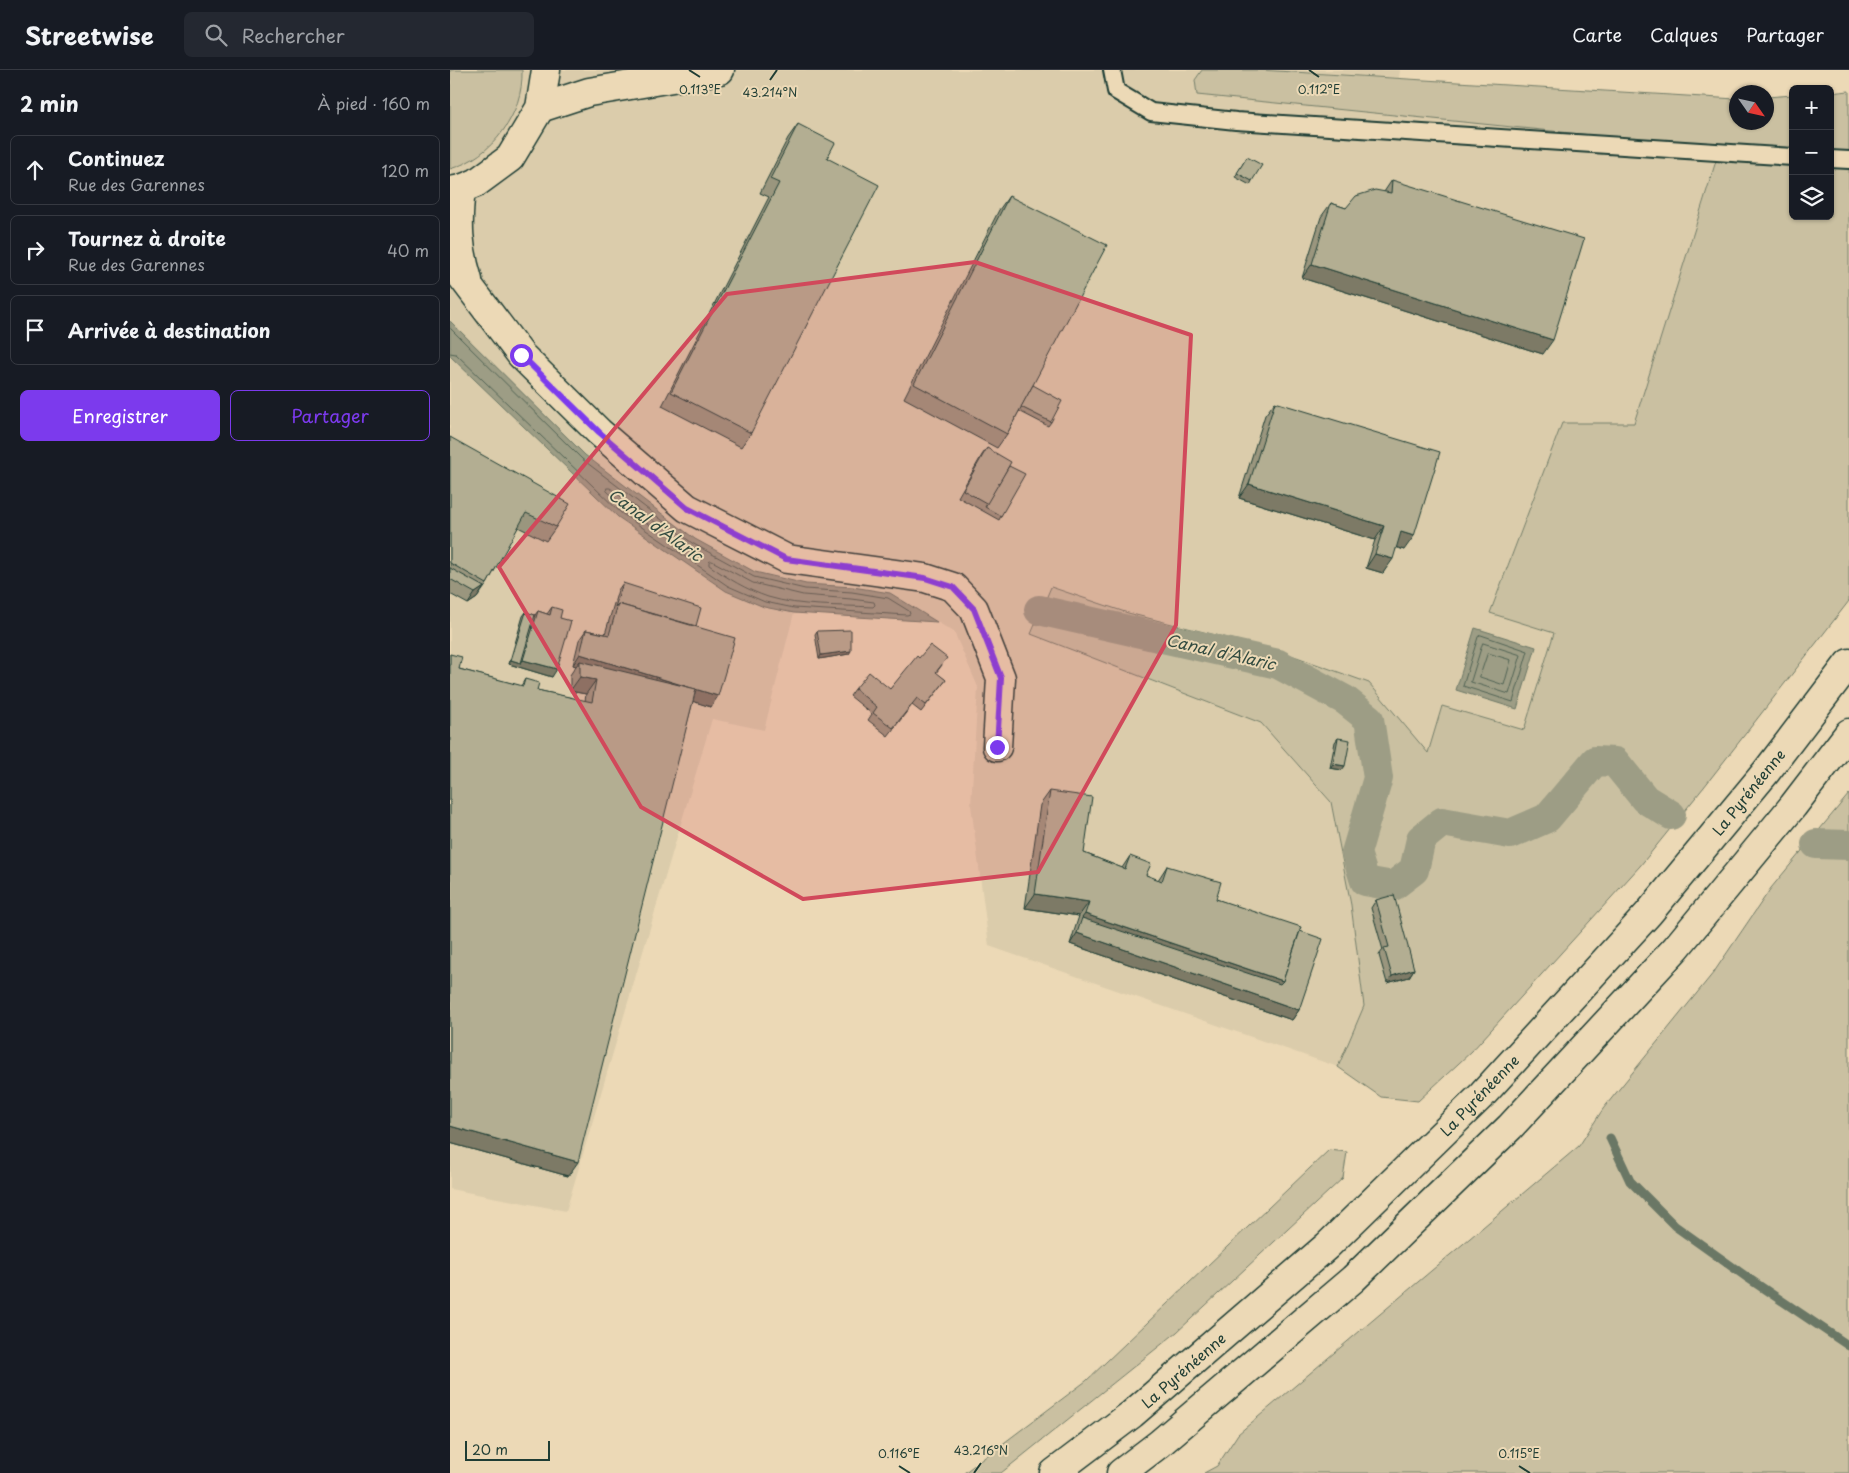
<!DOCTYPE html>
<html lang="fr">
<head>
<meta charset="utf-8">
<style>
  :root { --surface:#171b24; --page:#242831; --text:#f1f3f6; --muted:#9ea1a6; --line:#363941; --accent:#7c3aed }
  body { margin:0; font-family:"Playpen Sans",sans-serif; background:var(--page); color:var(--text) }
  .controls { position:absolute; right:15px; top:15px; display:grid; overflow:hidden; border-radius:8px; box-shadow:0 1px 4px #0004 }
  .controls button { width:45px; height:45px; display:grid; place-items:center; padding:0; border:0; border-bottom:1px solid var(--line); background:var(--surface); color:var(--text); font:25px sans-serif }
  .compass { position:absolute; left:1279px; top:15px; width:45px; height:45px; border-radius:50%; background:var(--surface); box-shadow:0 1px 4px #0004; rotate:124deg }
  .scale { position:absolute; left:15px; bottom:12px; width:85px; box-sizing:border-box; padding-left:5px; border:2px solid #1f3d34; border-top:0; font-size:14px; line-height:18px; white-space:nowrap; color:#1f3d34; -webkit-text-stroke:4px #ecd9b6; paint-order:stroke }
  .stop { position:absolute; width:15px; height:15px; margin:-11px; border:4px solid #7c3aed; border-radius:50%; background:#fff }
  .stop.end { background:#7c3aed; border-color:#fff; box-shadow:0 1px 5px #0008 }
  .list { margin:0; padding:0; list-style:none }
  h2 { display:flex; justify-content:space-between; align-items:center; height:65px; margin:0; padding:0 20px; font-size:21px }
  h2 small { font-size:16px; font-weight:400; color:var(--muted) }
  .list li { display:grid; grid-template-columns:32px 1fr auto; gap:15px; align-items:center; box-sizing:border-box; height:70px; margin:0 10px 10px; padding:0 10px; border:1px solid var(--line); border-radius:8px }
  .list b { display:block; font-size:19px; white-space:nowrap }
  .list p { margin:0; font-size:16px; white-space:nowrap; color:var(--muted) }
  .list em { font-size:16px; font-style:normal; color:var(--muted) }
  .actions { display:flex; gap:10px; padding:15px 20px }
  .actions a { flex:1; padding:11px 0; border:1px solid var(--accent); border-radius:8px; text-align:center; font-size:18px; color:var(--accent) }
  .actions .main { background:var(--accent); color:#fff }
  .icon { flex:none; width:28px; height:28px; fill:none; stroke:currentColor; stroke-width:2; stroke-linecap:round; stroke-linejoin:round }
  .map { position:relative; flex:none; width:1399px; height:1403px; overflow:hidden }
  header { display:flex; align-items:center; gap:30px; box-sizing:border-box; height:70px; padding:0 25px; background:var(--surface); border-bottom:1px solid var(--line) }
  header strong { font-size:24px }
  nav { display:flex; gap:28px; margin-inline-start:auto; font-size:18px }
  .search { width:350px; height:45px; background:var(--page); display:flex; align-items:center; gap:12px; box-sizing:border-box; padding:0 18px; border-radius:8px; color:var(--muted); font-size:19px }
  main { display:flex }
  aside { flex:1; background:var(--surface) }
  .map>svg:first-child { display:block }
  .built { fill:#dbccab }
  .green { fill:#cac0a1; stroke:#747e6a }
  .water { fill:#9d9d85; stroke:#6b7765 }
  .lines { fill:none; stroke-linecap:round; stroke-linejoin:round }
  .shore { stroke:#516354; stroke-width:1 }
  .stream { stroke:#6b7765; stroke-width:9 }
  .canal { stroke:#9d9d85; stroke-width:30 }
  .lane-casing { stroke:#1f3d34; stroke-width:20 }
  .street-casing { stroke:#1f3d34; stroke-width:31 }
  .primary-casing { stroke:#1f3d34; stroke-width:31 }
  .highway-casing { stroke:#1f3d34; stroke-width:31 }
  .lane { stroke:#ecd9b6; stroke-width:16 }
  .street { stroke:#ecd9b6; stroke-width:28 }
  .primary { stroke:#ecd9b6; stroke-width:28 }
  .highway { stroke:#ecd9b6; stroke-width:28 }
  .wall { fill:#9a967e; stroke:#1f3d34 }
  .shaded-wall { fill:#7d7a66; stroke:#1f3d34 }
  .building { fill:#b3ae92; stroke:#1f3d34 }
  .route { stroke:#7c3aed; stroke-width:6 }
  .marked { fill:#d1495b; fill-opacity:0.2; stroke:#d1495b; stroke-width:4; stroke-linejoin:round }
  .ticks { fill:none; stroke:#1f3d34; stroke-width:2 }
  .labels { text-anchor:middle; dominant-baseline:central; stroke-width:4; stroke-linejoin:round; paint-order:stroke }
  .street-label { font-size:15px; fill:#1f3d34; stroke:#ecd9b6 }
  .water-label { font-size:16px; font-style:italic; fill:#324b40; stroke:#ecd9b6 }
  .ticks-label { font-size:12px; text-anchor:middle; fill:#1f3d34; stroke:#ecd9b6; stroke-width:4; stroke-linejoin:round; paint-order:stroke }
</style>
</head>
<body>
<header>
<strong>Streetwise</strong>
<div class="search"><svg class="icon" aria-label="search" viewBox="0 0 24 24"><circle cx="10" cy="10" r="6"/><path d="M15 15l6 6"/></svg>Rechercher</div>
<nav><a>Carte</a><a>Calques</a><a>Partager</a></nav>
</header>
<main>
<aside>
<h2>2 min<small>À pied · 160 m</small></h2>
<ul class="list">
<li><svg class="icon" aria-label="ahead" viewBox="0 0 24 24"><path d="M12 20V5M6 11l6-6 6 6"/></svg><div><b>Continuez</b><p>Rue des Garennes</p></div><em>120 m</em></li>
<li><svg class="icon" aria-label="right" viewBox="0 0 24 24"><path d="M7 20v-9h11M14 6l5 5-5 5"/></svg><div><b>Tournez à droite</b><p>Rue des Garennes</p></div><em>40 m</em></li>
<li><svg class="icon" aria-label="arrive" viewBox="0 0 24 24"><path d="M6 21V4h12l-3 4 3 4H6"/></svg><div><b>Arrivée à destination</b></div></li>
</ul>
<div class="actions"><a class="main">Enregistrer</a><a>Partager</a></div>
</aside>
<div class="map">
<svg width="1399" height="1403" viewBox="0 0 1399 1403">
  <rect width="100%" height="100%" fill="#ecd9b6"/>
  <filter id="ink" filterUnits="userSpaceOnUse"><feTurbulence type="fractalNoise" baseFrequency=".02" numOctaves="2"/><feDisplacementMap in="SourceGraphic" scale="10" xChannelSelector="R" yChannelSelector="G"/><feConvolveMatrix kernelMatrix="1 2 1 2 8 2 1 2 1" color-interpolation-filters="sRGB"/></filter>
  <g filter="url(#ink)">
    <g class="built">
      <path d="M72,0H752L745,10L748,25L1269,77L1266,91L1184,354L1112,353L1040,543L1104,563L1074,660L992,636L978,684L919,613L830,581L678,543L601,518L581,563L811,653L881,732L901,835L914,936L888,997L539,876L521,735L528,617L504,562L487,552L344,543L314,660L262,649L116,1141L0,1119V99L12,96L73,15Z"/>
      <path d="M810,0H950L949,8Z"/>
    </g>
    <g class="green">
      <path d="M0,0H72C74,44 42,87 0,99Z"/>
      <path d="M752,0H810L1286,29V52H1316L1317,27L1343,25V146H1380V23L1399,21V531L1254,717L1190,796L1022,981L968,1031L931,1027L888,997L914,936L901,835L881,732L811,653L581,564L601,517L678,543L830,581L919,613L978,683L992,636L1074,660L1104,563L1040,543L1112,353H1184L1266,91L1269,78L747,25L745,10Z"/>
      <path d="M1399,724V1403H754L767,1396L788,1364L1129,1076L1153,1039L1264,902L1321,818Z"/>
      <path d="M879,1080L897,1082L893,1108L727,1262L551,1403H514L636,1311Z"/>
    </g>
    <g class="water">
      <path d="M0,251L135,385L245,469L305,502L356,514L403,517L440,523L487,552L344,543L314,537L276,521L168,447L0,286Z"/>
      <path d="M1025,558L1086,577L1067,639L1006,620Z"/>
    </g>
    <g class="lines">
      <g class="shore">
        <path d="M0,258L132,389L242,473L304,507L355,519L402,522L438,528L459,541L460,544L457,545L344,538L315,532L278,516L171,443L6,284L0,283"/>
        <path d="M157,418H160L210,456L211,459L207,460L175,438L157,421Z"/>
        <path d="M262,491L303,513L353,525L401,529L424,532L425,535L423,537C388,535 351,537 318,527C297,520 277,508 259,495V492Z"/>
        <path d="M1031,565L1078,581L1063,632L1013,616L1028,567Z"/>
        <path d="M1033,573L1071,585L1059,624L1021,612Z"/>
        <path d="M1038,583L1061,590L1054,615L1030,607Z"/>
      </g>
      <path class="stream" d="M1160,1068L1180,1111L1225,1156L1298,1208L1399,1276"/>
      <g class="canal">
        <path d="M589,540L828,594L895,630L919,649L928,708L906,783L915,811L943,816L964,800L971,769L992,752L1060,764L1097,748L1145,691L1165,692L1195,729L1221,745"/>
        <path d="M1366,774L1399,775"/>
      </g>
      <defs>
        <g id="lane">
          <path d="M662,0L666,21L701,42L786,51L1343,87"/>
          <path d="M1380,89L1399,90"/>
        </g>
        <g id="street">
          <path d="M11,119C7,154 8,177 18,210"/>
          <path d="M0,191L71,285L149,362L237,438L337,489L475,508L503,517L524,539L551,608L547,677"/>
        </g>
        <g id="primary">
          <path d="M90,38L139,22L270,0"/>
          <path d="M0,121L11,119L26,113L60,88L90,38L96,0"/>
        </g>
        <g id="highway">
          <path d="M604,1403L682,1344L877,1176L1032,1025L1198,844L1316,702L1399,593"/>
          <path d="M671,1403L709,1374L903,1209L1060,1057L1226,878L1343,736L1399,663"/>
        </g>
      </defs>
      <use href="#lane" class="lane-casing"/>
      <use href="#street" class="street-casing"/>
      <use href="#primary" class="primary-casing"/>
      <use href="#highway" class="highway-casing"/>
      <use href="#lane" class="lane"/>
      <use href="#street" class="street"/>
      <use href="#primary" class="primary"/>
      <use href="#highway" class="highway"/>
    </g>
    <g class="wall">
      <path d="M348,54L377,88L301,363L291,377L212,336L319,127L310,123L338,68Z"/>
      <path d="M797,87L802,111L800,115L785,107Z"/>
      <path d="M942,110L1093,284L852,208L871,147L881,133L896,138L934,122Z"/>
      <path d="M559,126L583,315L601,352L598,356L569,341L557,364L547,378L454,328L549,140Z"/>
      <path d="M825,332L954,480L947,477L933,503L916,498L925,470L789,428L815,345Z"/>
      <path d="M0,367L106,457L96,471L68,457L37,514L27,528L18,534L0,524Z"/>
      <path d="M537,378L559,396L551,446L549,450L508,427L532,385Z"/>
      <path d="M173,513L246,556L261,637L243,631L118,1106L0,1073V584L9,599L71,616L75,609L87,620L135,631L136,624L120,621V605L126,596L123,595L129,570L136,560L155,564L168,520Z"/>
      <path d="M102,537L110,548L102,607L59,594L73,546L76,542L85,545L88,541L97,544Z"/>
      <path d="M367,561L399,584L369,589L365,564Z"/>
      <path d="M469,588L492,595L486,603L496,610L471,642L462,635L438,666L418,650L422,644L400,626L405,619H440Z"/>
      <path d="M888,668L892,700L880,698L885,672Z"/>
      <path d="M600,721L634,783L672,798L680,786L696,805L708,810L717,796L766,829L850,861L849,940L842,950L620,874L629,846L575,838L590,735Z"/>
      <path d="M926,830L964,899L959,907L937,913L929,885L933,880L921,838Z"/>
    </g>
    <g class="shaded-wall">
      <path d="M862,194L1103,270L1093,284L852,208Z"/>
      <path d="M799,414L934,456L925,470L789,428Z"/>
      <path d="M951,462L964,466L954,480L942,476Z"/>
      <path d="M925,484L943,489L933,503L916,498Z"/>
      <path d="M34,517L27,528L18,534L25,523Z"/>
      <path d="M401,581L399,584L369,589L371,585Z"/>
      <path d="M130,584L268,626L261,637L130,597V591L126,596L123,595Z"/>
      <path d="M61,590L71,593L73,590L107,599L102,607L59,594Z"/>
      <path d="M130,607L146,610L136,624L120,621Z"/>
      <path d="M883,694L895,696L892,700L880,698Z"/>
      <path d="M585,824L639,832L629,846L575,838Z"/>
      <path d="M635,844L833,911L823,925L632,848Z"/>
      <path d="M627,863L849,940L842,950L620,874Z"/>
      <path d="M964,899L959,907L937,913L942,906Z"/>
      <path d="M0,1056L128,1092L118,1106L0,1073Z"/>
    </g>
    <g class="building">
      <path d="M348,54L385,73L377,88L429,115L301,363L221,322L329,113L320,109Z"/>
      <path d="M797,87L812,95L802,111L787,103Z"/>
      <path d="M942,110L1134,169L1103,270L862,194L881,133L896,138L906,126L925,120L941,123Z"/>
      <path d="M559,126L657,175L557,364L464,314Z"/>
      <path d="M583,315L612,331L601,352L571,337Z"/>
      <path d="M825,332L990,382L964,466L951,462L943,489L925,484L934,456L799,414Z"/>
      <path d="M0,367L120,434L106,457L76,443L37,514L0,493Z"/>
      <path d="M537,378L561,392L538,434L513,420Z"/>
      <path d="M559,396L575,404L551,446L535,437Z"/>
      <path d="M0,498L34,517L25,523L0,509Z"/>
      <path d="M173,513L251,538L246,556L168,534L165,537Z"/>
      <path d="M168,534L285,568L268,626L130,584L136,560L159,565Z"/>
      <path d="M102,537L112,540L110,548L121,551L107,599L73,590L88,541L100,545Z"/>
      <path d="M76,542L85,545L71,593L61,590Z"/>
      <path d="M401,560V581L371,585L367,561Z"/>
      <path d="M480,575L497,588L486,602L496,610L476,635L467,628L443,658L423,643L427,637L405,619L419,602L440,619L467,586L469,588Z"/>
      <path d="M0,584L12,587L9,599L73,616L75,609L89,613L87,620L142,632L146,610L130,607V591L246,619L128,1092L0,1056Z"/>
      <path d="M888,668L900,670L895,696L883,694Z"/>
      <path d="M600,721L642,727L634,783L675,799L680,786L701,794L696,805L712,811L717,796L771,812L766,829L851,857L833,911L635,844L639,832L585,824Z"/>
      <path d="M944,825L964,899L942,906L934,878L939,877L926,830Z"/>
      <path d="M632,848L830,914L833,911L850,861L873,869L849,940L627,863Z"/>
    </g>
  </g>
  <g class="lines" filter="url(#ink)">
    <path class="route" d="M71,285L149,362L237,438L336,489L475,508L503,517L524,539L551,608L547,677"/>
  </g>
  <path class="marked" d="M525,192L741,265L726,555L588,802L353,829L191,737L49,497L277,224Z"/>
  <path class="ticks" d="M239,0L250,7M859,0L869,7M320,10L327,0M449,1396L460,1403M1069,1396L1080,1403M524,1403L531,1393"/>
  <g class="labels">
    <g class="street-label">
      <text transform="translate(1298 722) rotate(-51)">La Pyrénéenne</text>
      <text transform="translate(1029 1025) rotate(-46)">La Pyrénéenne</text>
      <text transform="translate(733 1300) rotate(-41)">La Pyrénéenne</text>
    </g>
    <g class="water-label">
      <text transform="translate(206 454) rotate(36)">Canal d'Alaric</text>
      <text transform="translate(771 581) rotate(13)">Canal d'Alaric</text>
    </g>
  </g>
  <g class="ticks-label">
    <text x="250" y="24">0.113°E</text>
    <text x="869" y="24">0.112°E</text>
    <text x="320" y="27">43.214°N</text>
    <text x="531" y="1385">43.216°N</text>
    <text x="449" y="1388">0.116°E</text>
    <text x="1069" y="1388">0.115°E</text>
  </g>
</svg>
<div class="controls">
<button>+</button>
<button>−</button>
<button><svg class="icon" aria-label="layers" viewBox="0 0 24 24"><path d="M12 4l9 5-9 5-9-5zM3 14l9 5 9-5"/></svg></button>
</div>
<svg class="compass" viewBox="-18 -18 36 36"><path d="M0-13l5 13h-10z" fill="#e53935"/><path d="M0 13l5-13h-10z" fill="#9ea1a6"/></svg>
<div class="scale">20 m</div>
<div class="stop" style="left:71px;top:285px"></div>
<div class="stop end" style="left:547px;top:677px"></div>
</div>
</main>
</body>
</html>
